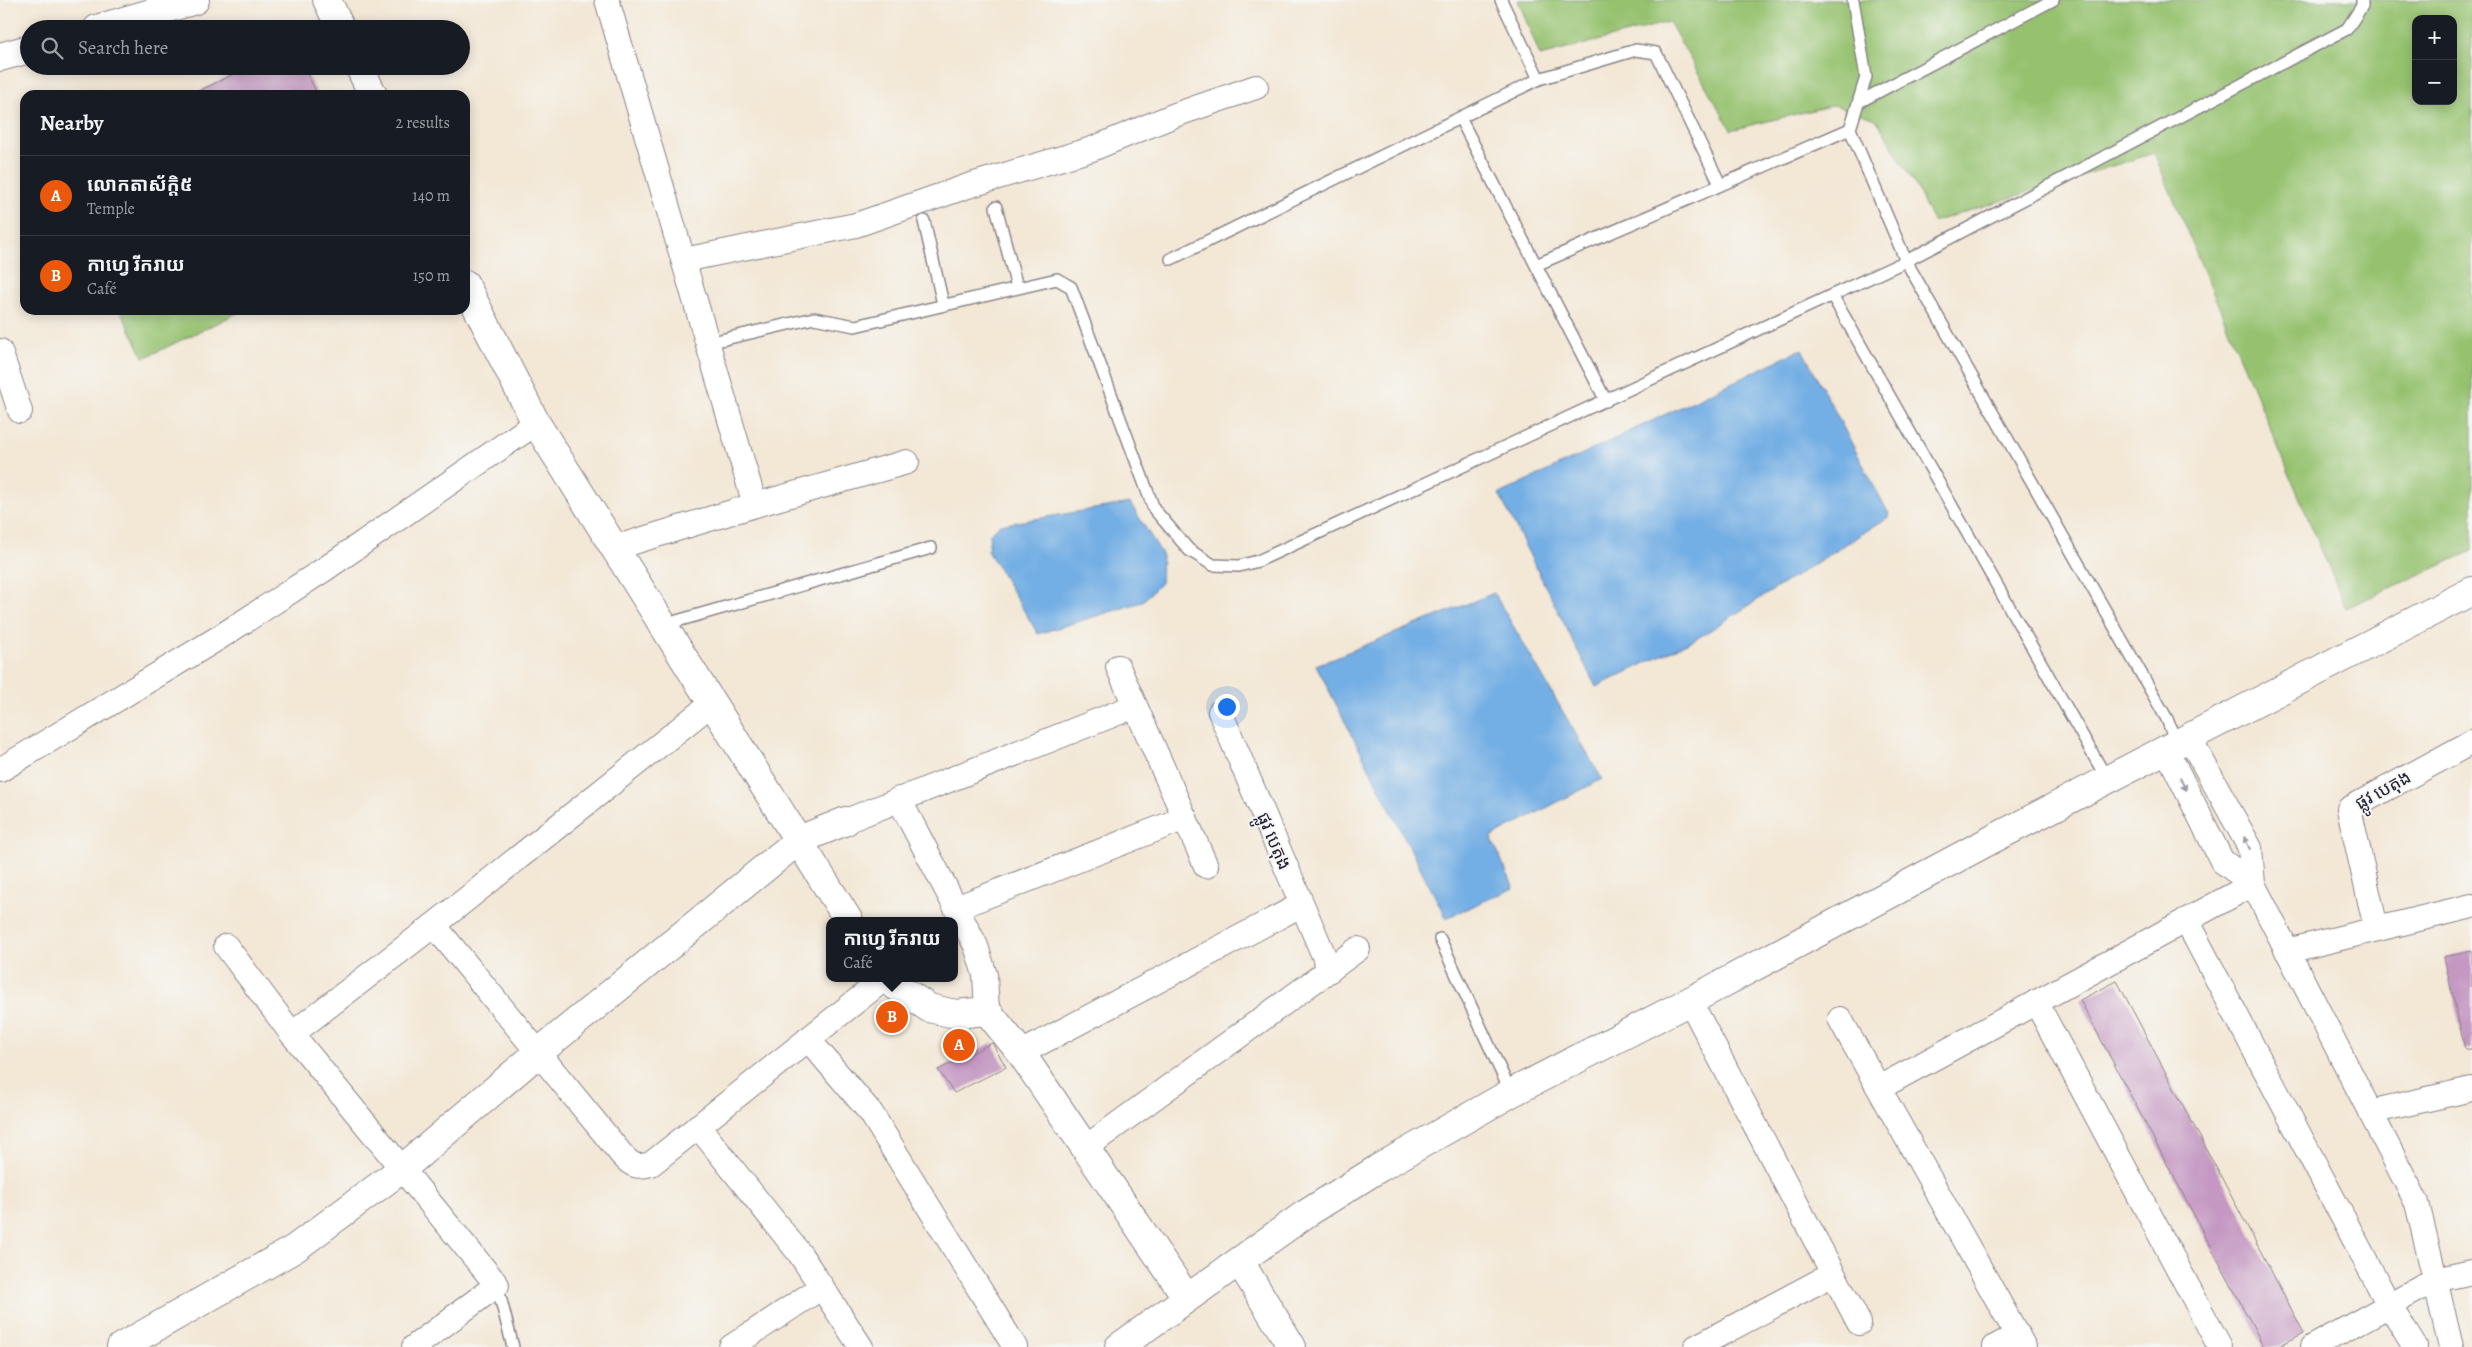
<!DOCTYPE html>
<html lang="en">
<head>
<meta charset="utf-8">
<style>
  :root { --surface:#171b24; --page:#242831; --text:#f1f3f6; --muted:#9ea1a6; --line:#363941; --accent:#ea580c }
  body { margin:0; font-family:Alegreya,"Noto Sans Khmer",serif; background:var(--page); color:var(--text) }
  .controls { position:absolute; right:15px; top:15px; display:grid; overflow:hidden; border-radius:10px; box-shadow:0 2px 12px #0003 }
  .controls button { width:45px; height:45px; display:grid; place-items:center; padding:0; border:0; border-bottom:1px solid var(--line); background:var(--surface); color:var(--text); font:25px sans-serif }
  .you { position:absolute; left:1226px; top:706px; width:18px; height:18px; margin:-12px; border:4px solid #fff; border-radius:50%; background:#1a73e8; box-shadow:0 0 0 8px #1a73e833 }
  .badge { display:grid; place-items:center; width:32px; height:32px; border-radius:50%; background:var(--accent); color:#fff; font-size:16px; font-weight:700 }
  .pin { position:absolute; translate:-50% -50%; border:2px solid #fff; box-shadow:0 1px 5px #0006 }
  .popup { position:absolute; left:826px; top:917px; width:132px; height:65px; box-sizing:border-box; display:grid; place-content:center; border-radius:10px; background:var(--surface); filter:drop-shadow(0 1px 4px #0005); font-size:16px; white-space:nowrap; color:var(--muted) }
  .popup b { font-size:19px; color:var(--text) }
  .popup::after { content:''; position:absolute; left:50%; top:100%; margin-left:-10px; border:10px solid transparent; border-top-color:var(--surface) }
  .list { margin:0; padding:0; list-style:none }
  h2 { display:flex; justify-content:space-between; align-items:center; height:65px; margin:0; padding:0 20px; font-size:21px }
  h2 small { font-size:16px; font-weight:400; color:var(--muted) }
  .list li { display:grid; grid-template-columns:32px 1fr auto; gap:15px; align-items:center; box-sizing:border-box; height:80px; padding:0 20px; border-top:1px solid var(--line) }
  .list b { display:block; font-size:19px; white-space:nowrap }
  .list p { margin:0; font-size:16px; white-space:nowrap; color:var(--muted) }
  .list em { font-size:16px; font-style:normal; color:var(--muted) }
  .icon { flex:none; width:28px; height:28px; fill:none; stroke:currentColor; stroke-width:2; stroke-linecap:round; stroke-linejoin:round }
  .map { position:relative; flex:none; width:2472px; height:1347px; overflow:hidden }
  .search { position:absolute; background:var(--surface); box-shadow:0 2px 12px #0003; left:20px; top:20px; width:450px; height:55px; display:flex; align-items:center; gap:12px; box-sizing:border-box; padding:0 18px; border-radius:28px; color:var(--muted); font-size:19px }
  .panel { position:absolute; background:var(--surface); box-shadow:0 2px 12px #0003; left:20px; top:90px; width:450px; height:225px; border-radius:15px }
  .map>svg:first-child { display:block }
  .green { fill:#96c270; stroke:#5c7256; fill-rule:evenodd }
  .water { fill:#73aee4; stroke:#4a6890 }
  .building { fill:#c498c2 }
  .lines { fill:none; stroke-linecap:round; stroke-linejoin:round }
  .service-casing { stroke:#8a8488; stroke-width:14 }
  .minor-casing { stroke:#8a8488; stroke-width:26 }
  .tertiary-casing { stroke:#8a8488; stroke-width:30 }
  .service { stroke:#fff; stroke-width:11 }
  .minor { stroke:#fff; stroke-width:24 }
  .tertiary { stroke:#fff; stroke-width:28 }
  .oneway { fill:#9c9ca7 }
  .labels { text-anchor:middle; dominant-baseline:central; stroke-width:4; stroke-linejoin:round; paint-order:stroke }
  .street-label { font-size:18px; fill:#22223b; stroke:#f6f6f2 }
</style>
</head>
<body>
<div class="map">
<svg width="2472" height="1347" viewBox="0 0 2472 1347">
  <rect width="100%" height="100%" fill="#f6f6f2"/>
  <filter id="ink" filterUnits="userSpaceOnUse"><feTurbulence type="fractalNoise" baseFrequency=".02" numOctaves="2"/><feDisplacementMap in="SourceGraphic" scale="10" xChannelSelector="R" yChannelSelector="G"/><feConvolveMatrix kernelMatrix="1 2 1 2 8 2 1 2 1" color-interpolation-filters="sRGB"/></filter>
  <filter id="wash" filterUnits="userSpaceOnUse"><feTurbulence type="fractalNoise" baseFrequency=".0096" numOctaves="4" result="noise"/><feDisplacementMap in="SourceGraphic" scale="20" xChannelSelector="R" yChannelSelector="G"/><feGaussianBlur stdDeviation="1.12" result="paint"/><feColorMatrix in="noise" values="0 0 0 0 0 0 0 0 0 0 0 0 0 0 0 0 0 1.4 0 .05"/><feComposite in="paint" operator="in"/></filter>
  <g filter="url(#wash)">
    <rect width="100%" height="100%" fill="#f3e7d5"/>
    <g class="green">
      <path d="M1518,0H2472V551L2346,608L2154,153L1933,222L1917,188L1876,119L1834,105L1731,130L1669,22L1540,56ZM2416,19H2453V101H2416Z"/>
      <path d="M120,310H244L144,358Z"/>
    </g>
    <g class="water">
      <path d="M1802,349L1890,516L1701,636L1596,687L1499,494Z"/>
      <path d="M1130,503L1162,554L1161,583L1142,602L1038,634L988,551L990,534L999,525Z"/>
      <path d="M1494,593L1602,779L1491,837L1514,888L1446,918L1316,665Z"/>
    </g>
    <g id="blocks">
      <g class="building">
        <path d="M250,66H303L318,95H191Z"/>
        <path d="M2472,951V1049H2465L2444,957Z"/>
        <path d="M2117,981L2304,1333L2277,1347H2264L2080,1000Z"/>
        <path d="M992,1043L1006,1067L954,1093L938,1070Z"/>
      </g>
    </g>
  </g>
  <g filter="url(#ink)">
    <use href="#blocks" fill-opacity="0" stroke="#8a8488" stroke-width="1"/>
    <g class="lines">
      <defs>
        <g id="service">
          <path d="M1501,0L1539,79"/>
          <path d="M1853,0L1866,77L1850,129L1906,261L2167,719L2176,743"/>
          <path d="M1859,102L2053,0"/>
          <path d="M1460,118L1606,401"/>
          <path d="M996,207L1017,287"/>
          <path d="M924,221L943,304"/>
          <path d="M1171,259L1539,79L1636,50L1656,53L1720,184"/>
          <path d="M1536,265L1850,129"/>
          <path d="M1832,295L2107,779"/>
          <path d="M708,343L814,318L855,326L1057,279L1071,287L1154,509L1189,550L1213,565L1239,566L1258,561L1906,261L2347,29L2362,6V0"/>
          <path d="M663,625L931,548"/>
          <path d="M1440,939L1511,1093"/>
          <path d="M497,1285L513,1347"/>
        </g>
        <g id="minor">
          <path d="M607,0L755,505L614,548"/>
          <path d="M684,260L856,225L968,186L1092,149L1175,115L1256,87"/>
          <path d="M0,351L20,411"/>
          <path d="M755,505L907,462"/>
          <path d="M1118,667L1206,866"/>
          <path d="M1220,712L1330,970"/>
          <path d="M2189,737L2250,848L2253,884L2417,1203L2451,1347"/>
          <path d="M2166,749L2222,861L2253,884"/>
          <path d="M0,770L220,637L325,569L536,423"/>
          <path d="M899,799L976,946L985,975L987,1011"/>
          <path d="M846,821L1135,706"/>
          <path d="M956,908L1185,818"/>
          <path d="M2186,920L2389,1305L2415,1347"/>
          <path d="M434,925L622,1155C632,1166 637,1168 651,1164L884,979"/>
          <path d="M2376,928L2349,809L2472,742"/>
          <path d="M226,946L292,1034L497,1285L414,1347"/>
          <path d="M2287,951L2472,906"/>
          <path d="M1690,1001L1859,1323"/>
          <path d="M2036,1002L2220,1347"/>
          <path d="M1840,1019L2024,1347"/>
          <path d="M292,1034L434,925L711,704"/>
          <path d="M808,1039L871,1113L1015,1347"/>
          <path d="M1021,1053L1301,905"/>
          <path d="M1879,1088L2253,884"/>
          <path d="M2370,1112L2472,1089"/>
          <path d="M698,1126L800,1254L861,1347"/>
          <path d="M1085,1148L1358,949"/>
          <path d="M731,1347L822,1287"/>
          <path d="M1696,1347L1833,1274"/>
          <path d="M1995,1347L2017,1335"/>
          <path d="M2313,1347L2435,1280L2472,1272"/>
        </g>
        <g id="tertiary">
          <path d="M327,0L341,29"/>
          <path d="M97,29L195,0"/>
          <path d="M0,57L29,49"/>
          <path d="M359,66L373,95"/>
          <path d="M465,284L536,423L849,921"/>
          <path d="M884,978L929,1008L955,1014L987,1011L1021,1053L1187,1298"/>
          <path d="M1240,1262L1292,1347"/>
          <path d="M121,1347L294,1249L402,1169L538,1053L799,840L846,821"/>
          <path d="M1119,1347L1304,1215L1379,1168L1511,1093L1690,1001L1989,841L2472,591"/>
        </g>
      </defs>
      <use href="#service" class="service-casing"/>
      <use href="#minor" class="minor-casing"/>
      <use href="#tertiary" class="tertiary-casing"/>
      <use href="#service" class="service"/>
      <use href="#minor" class="minor"/>
      <use href="#tertiary" class="tertiary"/>
    </g>
    <defs><path id="oneway-solid" d="M-6-.8H1V-3.2L6.5 0L1 3.2V.8H-6Z" transform="scale(1.25)"/></defs>
    <g class="oneway">
      <use href="#oneway-solid" transform="translate(2183 784) rotate(63)"/>
      <use href="#oneway-solid" transform="translate(2247 843) rotate(-115)"/>
    </g>
  </g>
  <g class="labels">
    <g class="street-label">
      <text transform="translate(2383 790) rotate(-29)">ផ្លូវ បេតុង</text>
      <text transform="translate(1274 841) rotate(67)">ផ្លូវ បេតុង</text>
    </g>
  </g>
</svg>
<div class="controls">
<button>+</button>
<button>−</button>
</div>
<div class="you"></div>
<div class="pin badge" style="left:959px;top:1045px">A</div>
<div class="pin badge" style="left:892px;top:1017px">B</div>
<div class="popup"><b>កាហ្វេ រីករាយ</b>Café</div>
<div class="search"><svg class="icon" aria-label="search" viewBox="0 0 24 24"><circle cx="10" cy="10" r="6"/><path d="M15 15l6 6"/></svg>Search here</div>
<section class="panel">
<h2>Nearby<small>2 results</small></h2>
<ul class="list">
<li><span class="badge">A</span><div><b>លោកតាស័ក្តិ៥</b><p>Temple</p></div><em>140 m</em></li>
<li><span class="badge">B</span><div><b>កាហ្វេ រីករាយ</b><p>Café</p></div><em>150 m</em></li>
</ul>
</section>
</div>
</body>
</html>
